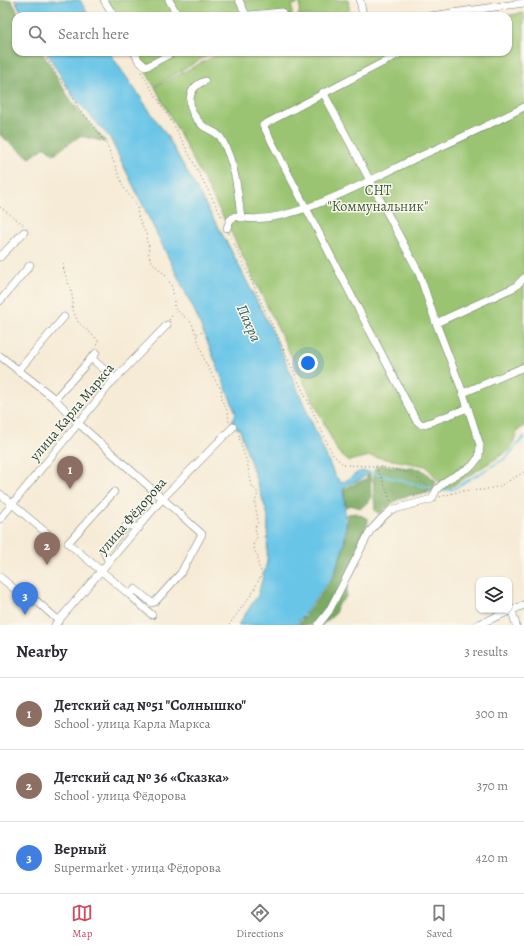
<!DOCTYPE html>
<html lang="en">
<head>
<meta charset="utf-8">
<style>
  :root { --surface:#fff; --page:#f2f2f3; --text:#2b2b33; --muted:#7c7c81; --line:#e1e1e2; --accent:#d1495b }
  body { margin:0; font-family:Alegreya,serif; background:var(--page); color:var(--text) }
  .controls { position:absolute; right:12px; bottom:12px; display:grid; overflow:hidden; border-radius:8px; box-shadow:0 1px 3px #0004 }
  .controls button { width:36px; height:36px; display:grid; place-items:center; padding:0; border:0; border-bottom:1px solid var(--line); background:var(--surface); color:var(--text); font:20px sans-serif }
  .you { position:absolute; left:308px; top:363px; width:14px; height:14px; margin:-10px; border:3px solid #fff; border-radius:50%; background:#1a73e8; box-shadow:0 0 0 6px #1a73e833 }
  .badge { display:grid; place-items:center; width:26px; height:26px; border-radius:50%; background:var(--accent); color:#fff; font-size:13px; font-weight:700 }
  .pin { position:absolute; translate:-50% -33px; filter:drop-shadow(0 1px 2px #0008) }
  .pin::after { content:''; position:absolute; top:21px; width:14px; height:12px; background:inherit; clip-path:polygon(0 0,100% 0,50% 100%) }
  .list { margin:0; padding:0; list-style:none }
  h2 { display:flex; justify-content:space-between; align-items:center; height:52px; margin:0; padding:0 16px; font-size:17px }
  h2 small { font-size:13px; font-weight:400; color:var(--muted) }
  .list li { display:grid; grid-template-columns:26px 1fr auto; gap:12px; align-items:center; box-sizing:border-box; height:72px; padding:0 16px; border-top:1px solid var(--line) }
  .list b { display:block; font-size:15px; white-space:nowrap }
  .list p { margin:0; font-size:13px; white-space:nowrap; color:var(--muted) }
  .list em { font-size:13px; font-style:normal; color:var(--muted) }
  .icon { flex:none; width:22px; height:22px; fill:none; stroke:currentColor; stroke-width:2; stroke-linecap:round; stroke-linejoin:round }
  .map { position:relative; flex:none; width:524px; height:625px; overflow:hidden }
  .search { position:absolute; background:var(--surface); box-shadow:0 1px 3px #0004; left:12px; right:12px; top:12px; height:44px; display:flex; align-items:center; gap:10px; box-sizing:border-box; padding:0 14px; border-radius:12px; color:var(--muted); font-size:15px }
  .sheet { height:268px; background:var(--surface) }
  nav { display:flex; justify-content:space-around; align-items:center; box-sizing:border-box; height:56px; border-top:1px solid var(--line); background:var(--surface); font-size:11px; color:var(--muted) }
  nav a { display:grid; justify-items:center; gap:2px }
  nav .on { color:var(--accent) }
  .map>svg:first-child { display:block }
  .green { fill:#9ac471; stroke:#5c8052 }
  .forest { fill:#7baa63; stroke:#4d744c }
  .water { fill:#69c5e7; stroke:#44818e }
  .lines { fill:none; stroke-linecap:round; stroke-linejoin:round }
  .stream { stroke:#69c5e7; stroke-width:2 }
  .minor-casing { stroke:#6a7a6d; stroke-width:8 }
  .path { stroke:#6a7a6d; stroke-width:1; stroke-dasharray:1 3; stroke-linecap:butt }
  .minor { stroke:#fff; stroke-width:7 }
  .labels { text-anchor:middle; dominant-baseline:central; stroke-width:3; stroke-linejoin:round; paint-order:stroke }
  .park-label { font-size:14px; fill:#3e5f43; stroke:#fbf7ec }
  .street-label { font-size:14px; fill:#1f3d34; stroke:#fbf7ec }
  .water-label { font-size:15px; font-style:italic; fill:#325f61; stroke:#fbf7ec }
</style>
</head>
<body>
<div class="map">
<svg width="524" height="625" viewBox="0 0 524 625">
  <rect width="100%" height="100%" fill="#fbf7ec"/>
  <filter id="ink" filterUnits="userSpaceOnUse"><feTurbulence type="fractalNoise" baseFrequency=".025" numOctaves="2"/><feDisplacementMap in="SourceGraphic" scale="8" xChannelSelector="R" yChannelSelector="G"/><feConvolveMatrix kernelMatrix="1 2 1 2 8 2 1 2 1" color-interpolation-filters="sRGB"/></filter>
  <filter id="wash" filterUnits="userSpaceOnUse"><feTurbulence type="fractalNoise" baseFrequency=".012" numOctaves="4" result="noise"/><feDisplacementMap in="SourceGraphic" scale="16" xChannelSelector="R" yChannelSelector="G"/><feGaussianBlur stdDeviation="0.9" result="paint"/><feColorMatrix in="noise" values="0 0 0 0 0 0 0 0 0 0 0 0 0 0 0 0 0 1.4 0 .05"/><feComposite in="paint" operator="in"/></filter>
  <g filter="url(#wash)">
    <rect width="100%" height="100%" fill="#f6ebd6"/>
    <g class="green">
      <path d="M107,0H298L297,4L292,5V16H116Z"/>
      <path d="M300,0H348L350,16H297L299,15Z"/>
      <path d="M524,13V426L517,431L511,449L446,490L426,466L370,456L348,461L338,452L230,230L155,87L222,52H508V16H503Z"/>
      <path d="M135,52H214L154,86Z"/>
    </g>
    <g class="forest">
      <path d="M0,0H11L20,16H16V52H42L71,101L106,142L80,136L54,154L45,147L30,158L0,135Z"/>
      <path d="M380,465L421,469L436,481L433,491C424,495 415,494 406,496C396,499 387,507 380,514L375,511L373,477L375,468Z"/>
      <path d="M368,474H370L371,499L361,508L350,505L346,507L344,489L366,479Z"/>
      <path d="M356,513L368,519C368,525 366,526 364,531C361,540 359,555 360,564L348,580L346,597L337,606L335,614L322,625H298L334,577L345,544L348,514Z"/>
    </g>
    <g class="water">
      <path d="M15,0H80L89,16H24Z"/>
      <path d="M46,52H109L167,136L231,250L274,335L334,474L341,483C351,480 357,468 368,472C362,483 350,481 343,489L346,522L344,545L333,576L296,625H238L258,595L267,562L268,516L240,430L231,424L236,413L196,314L110,138L73,96Z"/>
    </g>
    <g class="lines">
      <g class="stream">
        <path d="M368,472L431,488"/>
        <path d="M440,491L453,489L506,458L524,437"/>
      </g>
    </g>
  </g>
  <g filter="url(#ink)">
    <g class="lines">
      <defs>
        <g id="minor">
          <path d="M104,0L114,16"/>
          <path d="M169,0L178,16"/>
          <path d="M239,0L246,15H249L282,12"/>
          <path d="M360,0L362,11L365,16"/>
          <path d="M430,16L524,3"/>
          <path d="M134,52L139,61L146,67L174,52"/>
          <path d="M403,52L263,125L416,420L422,425L428,423L468,408"/>
          <path d="M205,81C184,89 187,111 202,125C207,130 218,132 221,138C235,163 238,190 241,218"/>
          <path d="M227,228L230,220L235,216C282,231 371,179 414,159C451,142 488,126 524,107"/>
          <path d="M0,257L24,232"/>
          <path d="M0,301L30,265"/>
          <path d="M436,323L515,287L524,278"/>
          <path d="M0,356L55,399L78,423L202,534L181,573L155,602L152,603L135,589L130,595L68,543L114,492"/>
          <path d="M91,358L115,379"/>
          <path d="M18,371L64,317"/>
          <path d="M463,393L524,367"/>
          <path d="M55,399L96,353"/>
          <path d="M0,494L55,540"/>
          <path d="M0,519L112,382L167,325"/>
          <path d="M109,562L104,552L127,525L139,528"/>
          <path d="M0,577L18,592L22,588L59,621"/>
          <path d="M130,595L152,615"/>
          <path d="M512,610L516,625"/>
          <path d="M55,625L162,499L233,427"/>
          <path d="M318,625L329,611L370,531L381,519L391,510L432,499L437,489L447,480L472,466L479,457L480,445L463,393L436,323L419,273L323,92"/>
          <path d="M477,625L524,605"/>
        </g>
      </defs>
      <use href="#minor" class="minor-casing"/>
      <g class="path">
        <path d="M15,0L22,16"/>
        <path d="M43,52L57,76L70,91L79,110L90,121L107,145L124,188L137,206L138,217L147,236L146,241L149,246C146,265 162,267 169,281C174,290 174,299 174,308L192,323L206,364L221,390L222,401L228,412L229,423"/>
        <path d="M141,72L177,131L223,219"/>
        <path d="M0,207L24,225"/>
        <path d="M229,233L333,455L344,465L375,466L382,478L391,502"/>
        <path d="M63,264C64,278 76,295 72,308L78,322L98,340L97,347"/>
        <path d="M169,320L175,311"/>
        <path d="M197,334L202,332"/>
        <path d="M376,466L407,472L429,486L426,492L412,497"/>
        <path d="M440,497L460,491L483,490L500,486L524,472"/>
        <path d="M229,625L253,592L262,574L258,565V556L255,552L253,543L257,538L255,528L258,522L255,503L258,493L252,486L247,462L240,443L239,432"/>
      </g>
      <use href="#minor" class="minor"/>
    </g>
  </g>
  <g class="labels">
    <g class="park-label">
      <text x="378" y="190">СНТ<tspan x="378" dy="16">"Коммунальник"</tspan></text>
    </g>
    <g class="street-label">
      <text transform="translate(72 412) rotate(-50)">улица Карла Маркса</text>
      <text transform="translate(132 516) rotate(-49)">улица Фёдорова</text>
    </g>
    <g class="water-label">
      <text transform="translate(249 323) rotate(66)">Пахра</text>
    </g>
  </g>
</svg>
<div class="controls">
<button><svg class="icon" aria-label="layers" viewBox="0 0 24 24"><path d="M12 4l9 5-9 5-9-5zM3 14l9 5 9-5"/></svg></button>
</div>
<div class="you"></div>
<div class="pin badge" style="left:70px;top:489px;background:#8d6e63">1</div>
<div class="pin badge" style="left:47px;top:565px;background:#8d6e63">2</div>
<div class="pin badge" style="left:25px;top:615px;background:#3f7fe0">3</div>
<div class="search"><svg class="icon" aria-label="search" viewBox="0 0 24 24"><circle cx="10" cy="10" r="6"/><path d="M15 15l6 6"/></svg>Search here</div>
</div>
<section class="sheet">
<h2>Nearby<small>3 results</small></h2>
<ul class="list">
<li><span class="badge" style="background:#8d6e63">1</span><div><b>Детский сад №51 &quot;Солнышко&quot;</b><p>School · улица Карла Маркса</p></div><em>300 m</em></li>
<li><span class="badge" style="background:#8d6e63">2</span><div><b>Детский сад № 36 «Сказка»</b><p>School · улица Фёдорова</p></div><em>370 m</em></li>
<li><span class="badge" style="background:#3f7fe0">3</span><div><b>Верный</b><p>Supermarket · улица Фёдорова</p></div><em>420 m</em></li>
</ul>
</section>
<nav>
<a class="on"><svg class="icon" aria-label="map" viewBox="0 0 24 24"><path d="M3 6l6-2 6 2 6-2v14l-6 2-6-2-6 2zM9 4v14M15 6v14"/></svg>Map</a>
<a><svg class="icon" aria-label="directions" viewBox="0 0 24 24"><path d="M12 3l9 9-9 9-9-9zM9 14v-3h6M13 9l2 2-2 2"/></svg>Directions</a>
<a><svg class="icon" aria-label="saved" viewBox="0 0 24 24"><path d="M7 4h10v16l-5-4-5 4z"/></svg>Saved</a>
</nav>
</body>
</html>
